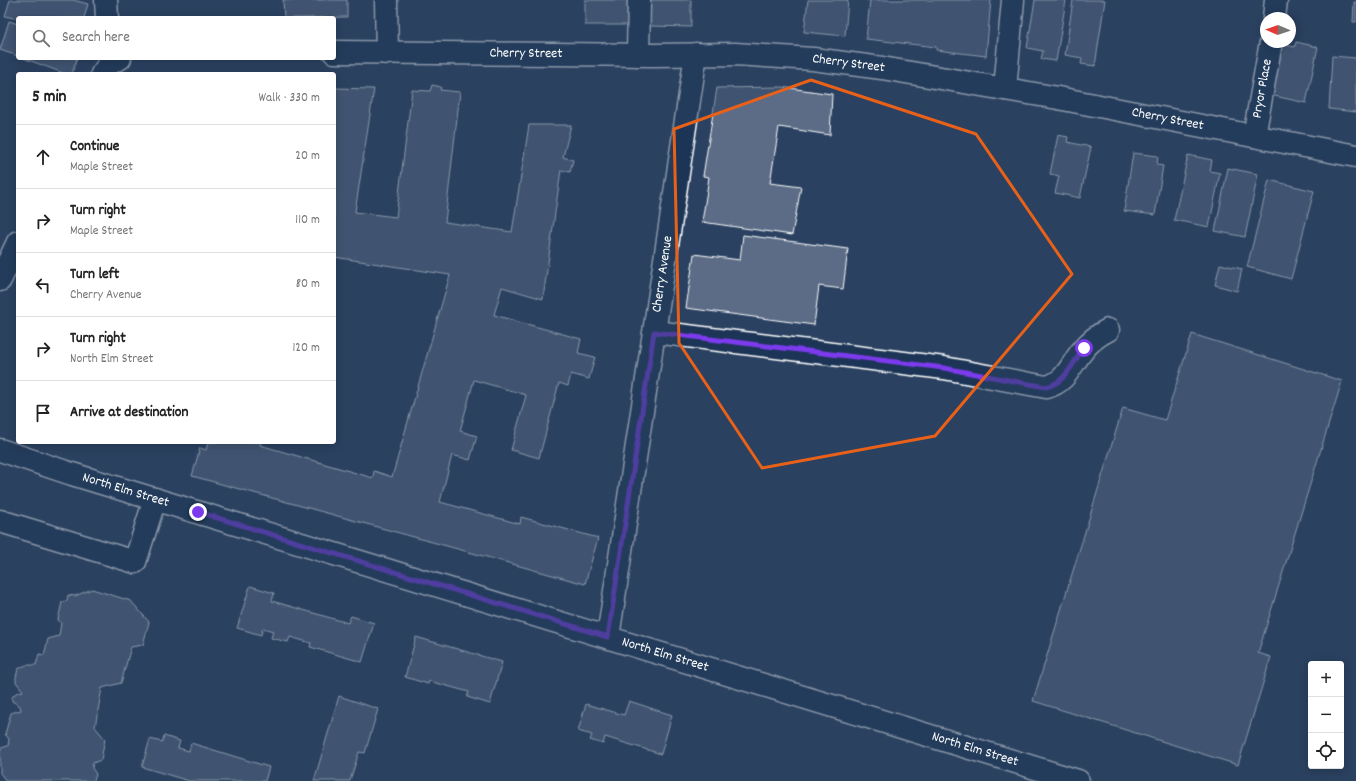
<!DOCTYPE html>
<html lang="en">
<head>
<meta charset="utf-8">
<style>
  :root { --surface:#fff; --page:#f2f2f2; --text:#222; --muted:#767676; --line:#e0e0e0 }
  body { margin:0; font-family:Dekko,sans-serif; background:var(--page); color:var(--text) }
  .controls { position:absolute; right:12px; bottom:12px; display:grid; overflow:hidden; border-radius:4px; box-shadow:0 2px 10px #0003 }
  .controls button { width:36px; height:36px; display:grid; place-items:center; padding:0; border:0; border-bottom:1px solid var(--line); background:var(--surface); color:var(--text); font:20px sans-serif }
  .compass { position:absolute; left:1260px; top:12px; width:36px; height:36px; border-radius:50%; background:var(--surface); box-shadow:0 2px 10px #0003; rotate:272deg }
  .stop { position:absolute; width:12px; height:12px; margin:-9px; border:3px solid #7c3aed; border-radius:50%; background:#fff }
  .stop.end { background:#7c3aed; border-color:#fff; box-shadow:0 1px 4px #0008 }
  .list { margin:0; padding:0; list-style:none }
  h2 { display:flex; justify-content:space-between; align-items:center; height:52px; margin:0; padding:0 16px; font-size:17px }
  h2 small { font-size:13px; font-weight:400; color:var(--muted) }
  .list li { display:grid; grid-template-columns:26px 1fr auto; gap:12px; align-items:center; box-sizing:border-box; height:64px; padding:0 16px; border-top:1px solid var(--line) }
  .list b { display:block; font-size:15px; white-space:nowrap }
  .list p { margin:0; font-size:13px; white-space:nowrap; color:var(--muted) }
  .list em { font-size:13px; font-style:normal; color:var(--muted) }
  .icon { flex:none; width:22px; height:22px; fill:none; stroke:currentColor; stroke-width:2; stroke-linecap:round; stroke-linejoin:round }
  .map { position:relative; flex:none; width:1356px; height:781px; overflow:hidden }
  .search { position:absolute; background:var(--surface); box-shadow:0 2px 10px #0003; left:16px; top:16px; width:320px; height:44px; display:flex; align-items:center; gap:10px; box-sizing:border-box; padding:0 14px; border-radius:4px; color:var(--muted); font-size:15px }
  .panel { position:absolute; background:var(--surface); box-shadow:0 2px 10px #0003; left:16px; top:72px; width:320px; height:372px; border-radius:4px }
  .map>svg:first-child { display:block }
  .building { fill:#5b6c86; stroke:#fff }
  .lines { fill:none; stroke-linecap:round; stroke-linejoin:round }
  .minor-casing { stroke:#fff; stroke-width:25 }
  .major-casing { stroke:#fff; stroke-width:25 }
  .minor { stroke:#1d3557; stroke-width:22 }
  .major { stroke:#1d3557; stroke-width:22 }
  .route { stroke:#7c3aed; stroke-width:5 }
  .marked { fill:none; stroke:#e96118; stroke-width:3; stroke-linejoin:round }
  .labels { text-anchor:middle; dominant-baseline:central; stroke-width:3; stroke-linejoin:round; paint-order:stroke }
  .street-label { font-size:14px; fill:#fff; stroke:#1d3557 }
</style>
</head>
<body>
<div class="map">
<svg width="1356" height="781" viewBox="0 0 1356 781">
  <rect width="100%" height="100%" fill="#2a4161"/>
  <filter id="ink" filterUnits="userSpaceOnUse"><feTurbulence type="fractalNoise" baseFrequency=".025" numOctaves="2"/><feDisplacementMap in="SourceGraphic" scale="8" xChannelSelector="R" yChannelSelector="G"/><feConvolveMatrix kernelMatrix="1 2 1 2 8 2 1 2 1" color-interpolation-filters="sRGB"/></filter>
  <g filter="url(#ink)">
    <g class="building">
      <path d="M10,0H73L88,4L84,18L18,19L5,16Z"/>
      <path d="M283,0H347V17L284,18Z"/>
      <rect x="585" y="0" width="43" height="25"/>
      <path d="M650,0H691V27L649,26Z"/>
      <path d="M808,0H848L845,36L804,32Z"/>
      <path d="M866,0H991L986,56L936,50V47L866,39L870,0Z"/>
      <path d="M1035,0H1066L1056,61L1041,59L1043,51L1027,48Z"/>
      <path d="M1073,0H1105L1095,66L1081,64L1082,58L1065,55Z"/>
      <path d="M1354,2H1356V22H1353Z"/>
      <path d="M9,21L18,24V56L0,50Z"/>
      <path d="M1296,42L1318,47L1306,103L1270,95L1280,44L1295,47Z"/>
      <path d="M1332,56L1356,58V112L1329,109Z"/>
      <path d="M23,58H77L72,74H66Z"/>
      <path d="M432,85L441,87L440,90L460,92L445,222L512,232L529,125H571L563,157L573,160L570,172L561,170L543,299L502,287L494,315L581,339L578,353L595,357L589,379L571,374L568,386L559,383L539,458L511,450L526,395L474,380L460,431L477,436L470,460L452,455L440,502L520,524L521,517L598,538L585,584L192,476L200,448L206,450L208,442H261L260,445L373,478L374,471L392,477L450,275L334,257V88L374,89L355,212L396,217L412,90L430,91Z"/>
      <path d="M782,87L832,94L830,135L779,127L770,183L801,187L792,235L702,222L709,177L703,176L717,88Z"/>
      <path d="M1058,135L1068,137L1067,142L1091,147L1080,198L1055,193L1059,176L1050,174Z"/>
      <path d="M1133,153L1158,156L1157,165L1163,166L1155,215L1124,211Z"/>
      <path d="M1188,155L1212,160L1210,171L1220,173L1209,227L1174,220Z"/>
      <path d="M1228,168L1258,174L1245,237L1215,231Z"/>
      <path d="M1269,180L1314,191L1291,279L1247,267Z"/>
      <path d="M743,235L848,249L843,289L819,286L814,325L686,308L694,254L740,260Z"/>
      <path d="M1220,264L1242,269L1237,291L1215,285Z"/>
      <path d="M1192,334L1342,381L1258,653L1271,657L1238,765L1033,701L1123,408L1165,420Z"/>
      <path d="M250,586L274,593L272,601L348,623L351,616L374,623L362,662L310,647L311,643L290,637L288,642L271,638L273,631L263,628L261,635L237,628Z"/>
      <path d="M92,589L131,601L149,622L143,645L131,647L121,683L102,688L95,727L105,739L101,760L93,763L92,768L96,774L94,781H6L0,773V752L1,748L8,746L9,739L5,734L11,713L21,710L20,706L12,701V697L16,693L23,691L16,682V677L18,669L26,665H36L39,654L44,655L48,639L59,636L61,623L58,620L62,602L67,601L68,595L75,596Z"/>
      <path d="M416,637L502,662L490,704L467,697L469,692L429,681L428,684L405,677Z"/>
      <path d="M339,696L378,709L365,753L359,752L350,781H314Z"/>
      <path d="M629,701L672,715L661,754L605,737L603,744L590,740L592,735L578,731L586,704L624,715Z"/>
      <path d="M164,736L180,741L178,748L189,751L191,743L269,767L265,781H189L142,767L150,739L162,742Z"/>
    </g>
    <g class="lines">
      <defs>
        <g id="minor">
          <path d="M106,0L107,18"/>
          <path d="M386,0L387,53"/>
          <path d="M1274,18L1276,0"/>
          <path id="s1" d="M334,52L653,55L735,54L813,59L882,68L1058,98L1356,156"/>
          <path d="M638,55L639,0"/>
          <path d="M102,74L110,63L120,58"/>
          <path d="M1005,89L1013,0"/>
          <path id="s2" d="M1254,136L1271,42"/>
          <path d="M0,280L18,242"/>
          <path d="M655,332L944,368L1046,387C1066,383 1071,364 1083,350C1090,341 1098,335 1108,330"/>
          <path d="M0,521L135,562L155,499"/>
          <path id="s3" d="M608,637L696,54"/>
        </g>
        <g id="major">
          <path id="s4" d="M0,450L72,474L1078,781"/>
        </g>
      </defs>
      <use href="#minor" class="minor-casing"/>
      <use href="#major" class="major-casing"/>
      <use href="#minor" class="minor"/>
      <use href="#major" class="major"/>
    </g>
  </g>
  <g class="lines" filter="url(#ink)">
    <path class="route" d="M198,512L608,637L654,332L944,368L1046,387C1066,383 1072,363 1084,348"/>
  </g>
  <path d="M0 0H1356V781H0ZM811,80L976,134L1072,274L935,436L762,468L679,343L674,129Z" fill="#2a4161" fill-opacity=".55" fill-rule="evenodd"/>
  <path class="marked" d="M811,80L976,134L1072,274L935,436L762,468L679,343L674,129Z"/>
  <g class="labels">
    <g class="street-label">
      <text stroke="none"><textPath href="#s1" startOffset="192">Cherry Street</textPath></text>
      <text stroke="none"><textPath href="#s1" startOffset="515">Cherry Street</textPath></text>
      <text stroke="none"><textPath href="#s2" startOffset="48">Pryor Place</textPath></text>
      <text stroke="none"><textPath href="#s1" startOffset="839">Cherry Street</textPath></text>
      <text stroke="none"><textPath href="#s3" startOffset="367">Cherry Avenue</textPath></text>
      <text stroke="none"><textPath href="#s4" startOffset="132">North Elm Street</textPath></text>
      <text stroke="none"><textPath href="#s4" startOffset="696">North Elm Street</textPath></text>
      <text stroke="none"><textPath href="#s4" startOffset="1020">North Elm Street</textPath></text>
    </g>
  </g>
</svg>
<div class="controls">
<button>+</button>
<button>−</button>
<button><svg class="icon" aria-label="locate" viewBox="0 0 24 24"><circle cx="12" cy="12" r="6"/><path d="M12 2v4M12 18v4M2 12h4M18 12h4"/></svg></button>
</div>
<svg class="compass" viewBox="-18 -18 36 36"><path d="M0-13l5 13h-10z" fill="#e53935"/><path d="M0 13l5-13h-10z" fill="#767676"/></svg>
<div class="stop" style="left:1084px;top:348px"></div>
<div class="stop end" style="left:198px;top:512px"></div>
<div class="search"><svg class="icon" aria-label="search" viewBox="0 0 24 24"><circle cx="10" cy="10" r="6"/><path d="M15 15l6 6"/></svg>Search here</div>
<section class="panel">
<h2>5 min<small>Walk · 330 m</small></h2>
<ul class="list">
<li><svg class="icon" aria-label="ahead" viewBox="0 0 24 24"><path d="M12 20V5M6 11l6-6 6 6"/></svg><div><b>Continue</b><p>Maple Street</p></div><em>20 m</em></li>
<li><svg class="icon" aria-label="right" viewBox="0 0 24 24"><path d="M7 20v-9h11M14 6l5 5-5 5"/></svg><div><b>Turn right</b><p>Maple Street</p></div><em>110 m</em></li>
<li><svg class="icon" aria-label="left" viewBox="0 0 24 24"><path d="M17 20v-9H6M10 6l-5 5 5 5"/></svg><div><b>Turn left</b><p>Cherry Avenue</p></div><em>80 m</em></li>
<li><svg class="icon" aria-label="right" viewBox="0 0 24 24"><path d="M7 20v-9h11M14 6l5 5-5 5"/></svg><div><b>Turn right</b><p>North Elm Street</p></div><em>120 m</em></li>
<li><svg class="icon" aria-label="arrive" viewBox="0 0 24 24"><path d="M6 21V4h12l-3 4 3 4H6"/></svg><div><b>Arrive at destination</b></div></li>
</ul>
</section>
</div>
</body>
</html>
